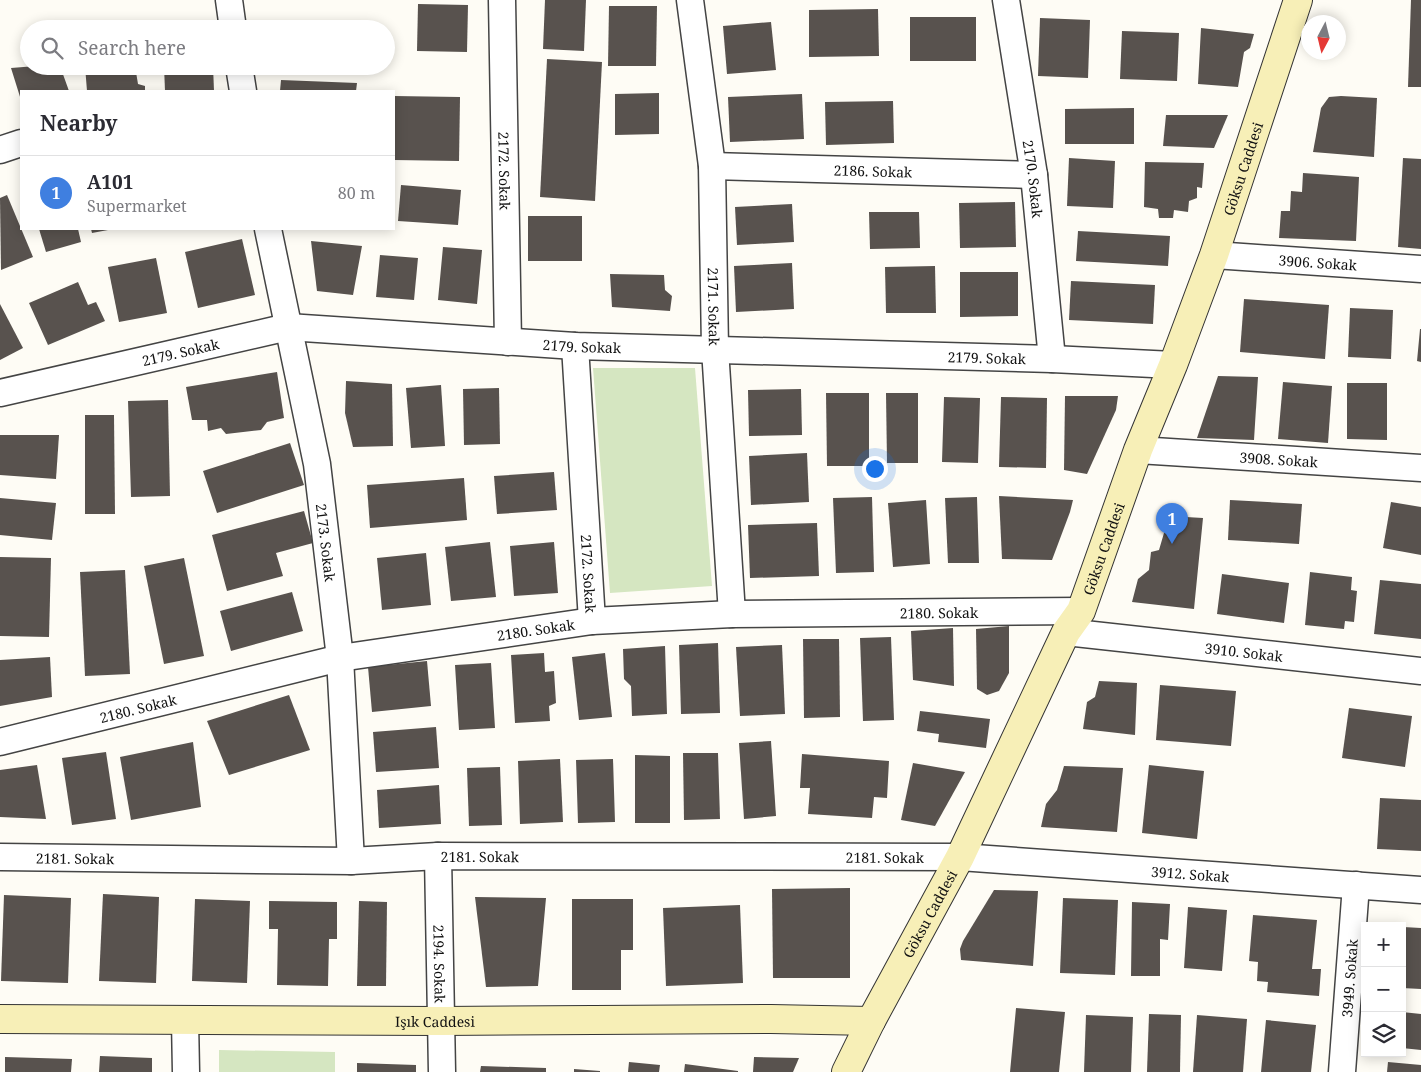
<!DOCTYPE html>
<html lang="en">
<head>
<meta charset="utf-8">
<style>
  :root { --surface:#fff; --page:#f2f2f3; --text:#2b2b33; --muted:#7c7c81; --line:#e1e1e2; --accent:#b4353e }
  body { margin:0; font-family:"Noto Serif",serif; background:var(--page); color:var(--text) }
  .controls { position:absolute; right:15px; bottom:15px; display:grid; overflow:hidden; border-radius:0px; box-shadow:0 2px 12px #0003 }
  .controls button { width:45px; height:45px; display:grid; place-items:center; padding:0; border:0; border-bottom:1px solid var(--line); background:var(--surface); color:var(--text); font:25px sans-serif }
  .compass { position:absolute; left:1301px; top:15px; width:45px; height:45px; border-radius:50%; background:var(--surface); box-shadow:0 2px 12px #0003; rotate:187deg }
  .you { position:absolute; left:874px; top:468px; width:18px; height:18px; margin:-12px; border:4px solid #fff; border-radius:50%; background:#1a73e8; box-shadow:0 0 0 8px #1a73e833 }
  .badge { display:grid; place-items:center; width:32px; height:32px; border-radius:50%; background:var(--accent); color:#fff; font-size:16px; font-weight:700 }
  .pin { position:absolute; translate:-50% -41px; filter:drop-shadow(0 1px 2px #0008) }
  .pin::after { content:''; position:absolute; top:26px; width:18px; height:15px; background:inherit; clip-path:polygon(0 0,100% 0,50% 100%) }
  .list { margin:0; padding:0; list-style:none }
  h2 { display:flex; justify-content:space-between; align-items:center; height:65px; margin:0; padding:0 20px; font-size:21px }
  h2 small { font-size:16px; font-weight:400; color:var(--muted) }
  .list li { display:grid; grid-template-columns:32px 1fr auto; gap:15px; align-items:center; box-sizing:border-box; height:75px; padding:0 20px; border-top:1px solid var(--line) }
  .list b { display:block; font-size:19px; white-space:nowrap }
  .list p { margin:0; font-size:16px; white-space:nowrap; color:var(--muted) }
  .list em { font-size:16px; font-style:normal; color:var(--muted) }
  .icon { flex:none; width:28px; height:28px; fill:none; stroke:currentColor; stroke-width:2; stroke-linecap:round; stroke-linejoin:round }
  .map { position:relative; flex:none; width:1421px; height:1072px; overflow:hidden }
  .search { position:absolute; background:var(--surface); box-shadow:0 2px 12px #0003; left:20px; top:20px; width:375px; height:55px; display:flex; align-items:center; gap:12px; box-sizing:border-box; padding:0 18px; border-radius:28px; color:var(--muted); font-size:19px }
  .panel { position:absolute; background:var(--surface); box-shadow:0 2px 12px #0003; left:20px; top:90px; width:375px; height:140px; border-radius:0px }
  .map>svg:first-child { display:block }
  .green { fill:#d5e6c1 }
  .building { fill:#58524e }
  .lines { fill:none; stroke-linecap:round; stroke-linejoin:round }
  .street-casing { stroke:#444; stroke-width:29 }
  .secondary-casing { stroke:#333; stroke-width:30 }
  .street { stroke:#fff; stroke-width:26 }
  .secondary { stroke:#f7efb7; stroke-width:28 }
  .labels { text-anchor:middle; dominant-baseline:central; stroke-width:5; stroke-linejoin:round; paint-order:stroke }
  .street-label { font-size:14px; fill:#111; stroke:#fff }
</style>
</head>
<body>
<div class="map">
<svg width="1421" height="1072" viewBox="0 0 1421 1072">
  <rect width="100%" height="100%" fill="#fefcf5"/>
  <g class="green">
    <path d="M593,368H695L712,586L610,593Z"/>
    <path d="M219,1050L335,1052V1072H219Z"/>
  </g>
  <g class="building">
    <path d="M545,0H586L584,51L543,49Z"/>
    <path d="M1411,0H1421V87H1408Z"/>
    <path d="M418,4L468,5L467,52L417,51Z"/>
    <path d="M609,6H657L656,66H608Z"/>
    <path d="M878,9L879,56L809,57V10Z"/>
    <rect x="910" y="17" width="66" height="44"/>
    <path d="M1040,18L1090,20L1088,78L1038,76Z"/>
    <path d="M771,22L776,70L727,74L723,26Z"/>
    <path d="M1201,28L1254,34L1250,48L1244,52L1238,87L1198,84Z"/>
    <path d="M1122,31L1179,33L1177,81L1120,79Z"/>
    <path d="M547,59L602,62L595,201L540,197Z"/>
    <path d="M36,66H60L69,91H21V100L11,68Z"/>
    <path d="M85,66H135L138,84L145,86V91H87Z"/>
    <path d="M164,66H213L214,91H165Z"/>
    <path d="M281,80L357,83L356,91H280Z"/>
    <path d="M659,93V134L615,135V94Z"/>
    <path d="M802,94L804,139L730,142L728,97Z"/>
    <path d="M394,96L460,97L459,161L394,160Z"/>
    <path d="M1341,96L1377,98L1374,157L1313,152L1321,108L1329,97Z"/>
    <path d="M893,101L894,143L826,145L825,102Z"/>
    <path d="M1134,108V144H1065V109Z"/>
    <path d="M1166,115H1228L1214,148L1163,146Z"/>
    <path d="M1069,158L1115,161L1113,208L1067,206Z"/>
    <path d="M1403,158L1421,159V249L1398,247Z"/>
    <path d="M1145,162L1204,163L1202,188L1197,187V198L1189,201L1188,212L1174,210L1173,218H1159L1158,209L1144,207Z"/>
    <path d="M1303,173L1359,177L1356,241L1279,238L1281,211H1290L1291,191L1302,192Z"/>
    <path d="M401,185L461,190L458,225L398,221Z"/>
    <path d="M7,195L33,257L1,270L0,198Z"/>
    <path d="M1015,202L1016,247L960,248L959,203Z"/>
    <path d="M792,204L794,242L737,245L735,207Z"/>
    <path d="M869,212H919L920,248L870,249Z"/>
    <rect x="528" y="216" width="54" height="45"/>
    <path d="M39,229H78L81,242L46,252Z"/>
    <path d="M91,229H108V230L92,233Z"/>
    <path d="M1078,231L1170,236L1168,266L1076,261Z"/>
    <path d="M242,239L255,295L198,308L185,252Z"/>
    <path d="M311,241L362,246L353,295L317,291Z"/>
    <path d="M443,247L482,250L477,304L438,300Z"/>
    <path d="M380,255L418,258L414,300L376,297Z"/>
    <path d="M156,258L167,313L119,322L108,267Z"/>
    <path d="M792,263L794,309L736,312L734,266Z"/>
    <path d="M935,266L936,313H886L885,267Z"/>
    <path d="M960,272H1018V316L960,317Z"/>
    <path d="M610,274L664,275L665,290L672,296L670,311L612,307Z"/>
    <path d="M1071,281L1155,285L1153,324L1069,320Z"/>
    <path d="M78,282L88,305L96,302L105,321L48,345L29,303Z"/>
    <path d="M1244,299L1329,305L1325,359L1240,352Z"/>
    <path d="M0,304L23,348L0,360Z"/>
    <path d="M1350,308L1393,310L1391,359L1348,357Z"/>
    <path d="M1420,329H1421V362L1417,361Z"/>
    <path d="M277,372L284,418L267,422L261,430L226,434L221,428L208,431L207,420H192L186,387Z"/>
    <path d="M1218,376L1258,377L1254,440L1197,438Z"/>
    <path d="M346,381L392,384L393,446L353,447L345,413Z"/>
    <path d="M1283,382L1332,386L1328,443L1278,439Z"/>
    <path d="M1347,383H1387V440L1347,439Z"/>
    <path d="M441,385L445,446L411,448L406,388Z"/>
    <path d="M499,388L500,444L464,445L463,389Z"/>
    <path d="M801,389L802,435L749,436L748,390Z"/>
    <path d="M826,393H869V466H827Z"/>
    <path d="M886,393H918V463H887Z"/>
    <path d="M1065,396H1118L1116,410L1087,474L1064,470Z"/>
    <path d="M944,397L980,398L978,463L942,462Z"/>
    <path d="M1001,397L1047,398L1046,468L999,467Z"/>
    <path d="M168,400L170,496L131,497L128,401Z"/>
    <path d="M85,415H114L115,514H85Z"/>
    <path d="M0,435H59L56,479L0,475Z"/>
    <path d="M290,443L304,485L217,513L203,471Z"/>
    <path d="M807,453L809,502L751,505L749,456Z"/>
    <path d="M554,472L557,510L497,514L494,476Z"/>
    <path d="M464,478L467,520L370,528L367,485Z"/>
    <path d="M999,496L1073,500L1070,512L1052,560L1002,559Z"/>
    <path d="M872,497L874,572L836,573L833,498Z"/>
    <path d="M977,497L979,563H948L945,498Z"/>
    <path d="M0,498L56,503L52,540L0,535Z"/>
    <path d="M926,500L930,564L893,567L888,503Z"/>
    <path d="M1230,500L1302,504L1299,544L1228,540Z"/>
    <path d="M1391,502L1421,507V555L1383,548Z"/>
    <path d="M304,511L313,543L276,553L283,576L227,591L212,535Z"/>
    <path d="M1169,516L1203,518L1194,609L1132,602L1138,579L1149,570L1151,552L1159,550Z"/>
    <path d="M817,523L819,576L750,578L748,525Z"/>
    <path d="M490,542L496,597L451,601L445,547Z"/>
    <path d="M554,542L558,593L514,596L510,546Z"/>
    <path d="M426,553L431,605L382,610L377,558Z"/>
    <path d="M0,557L51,558L49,637L0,636Z"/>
    <path d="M184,558L204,656L164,664L144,566Z"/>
    <path d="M125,570L130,674L85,676L80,572Z"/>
    <path d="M1310,572L1352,577L1351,590L1357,591L1354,622L1345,621L1344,629L1305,625Z"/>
    <path d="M1222,574L1289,583L1284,623L1217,614Z"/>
    <path d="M1380,580L1421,584V639L1374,634Z"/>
    <path d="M292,592L303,631L231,651L220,611Z"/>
    <path d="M1009,626V673L999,691L987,695L977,689L976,629Z"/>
    <path d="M953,628L954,686L913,680L911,631Z"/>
    <path d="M891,637L894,720L863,721L860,638Z"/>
    <path d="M803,639H839L840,717L804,718Z"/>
    <path d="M718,643L720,713L681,714L679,645Z"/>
    <path d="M782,645L785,714L740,716L736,647Z"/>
    <path d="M665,646L667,714L632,716L631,686L624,679L623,649Z"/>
    <path d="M544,653L545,672L554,671L556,703L549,706L550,721L515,723L511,655Z"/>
    <path d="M605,653L612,717L579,720L572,657Z"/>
    <path d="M50,657L52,697L0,706V660Z"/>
    <path d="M427,661L431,706L372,712L368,667Z"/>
    <path d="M491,663L495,728L459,730L455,665Z"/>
    <path d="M1099,681L1137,683L1135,735L1083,729L1087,702L1095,697Z"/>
    <path d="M1160,685L1236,691L1231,746L1156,740Z"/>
    <path d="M289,695L310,750L229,775L207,721Z"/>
    <path d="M1349,708L1412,716L1405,767L1342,758Z"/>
    <path d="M920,711L990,719L986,748L938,742L939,734L917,731Z"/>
    <path d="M436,727L439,768L376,772L373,732Z"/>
    <path d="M771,741L776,816L744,819L739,743Z"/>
    <path d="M193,742L201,807L131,820L120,757Z"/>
    <path d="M106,752L116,819L72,825L62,758Z"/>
    <path d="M683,753H718L720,819L684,820Z"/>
    <path d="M802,754L889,761L887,798L874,797L872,818L808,814L810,788H800Z"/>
    <path d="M635,755L670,756V823H635Z"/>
    <path d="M560,759L563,822L520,824L518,761Z"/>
    <path d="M613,759L615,822L578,823L576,760Z"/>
    <path d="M913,763L965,772L935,826L901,820Z"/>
    <path d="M37,765L46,819L0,817V770Z"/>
    <path d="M1149,765L1204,771L1197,839L1142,833Z"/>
    <path d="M1064,766L1123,768L1117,832L1041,827L1046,804L1057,790Z"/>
    <path d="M500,767L502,825L469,826L467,768Z"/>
    <path d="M439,785L441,824L379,828L377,790Z"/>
    <path d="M1380,798L1421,800V851L1377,849Z"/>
    <path d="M850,888V978H773L772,889Z"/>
    <path d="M994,890L1038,891L1033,966L961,960L960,949L963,941Z"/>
    <path d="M103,894L159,897L156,983L99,981Z"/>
    <path d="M4,895L71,898L68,983L1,981Z"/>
    <path d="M475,897L546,898L538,986L486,987Z"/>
    <path d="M1063,898L1118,900L1115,975L1060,973Z"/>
    <path d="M195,899L250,901L247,983L192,981Z"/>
    <path d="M572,899H633V950H621V990H572Z"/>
    <path d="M269,901L337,902V939H329L328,986L277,985L278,929H269Z"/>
    <path d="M359,901L387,902L386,986H357Z"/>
    <path d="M1132,902L1170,904L1168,940L1160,939V976H1131Z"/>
    <path d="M740,905L743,983L666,986L663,908Z"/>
    <path d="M1188,907L1227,910L1222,971L1184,968Z"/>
    <path d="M1253,915L1317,920L1312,969H1321L1319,996L1267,992L1268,982L1257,981L1258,962L1249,961Z"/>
    <path d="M1403,927L1421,928V989L1402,988Z"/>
    <path d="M1016,1008L1065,1012L1059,1072H1010Z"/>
    <path d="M1402,1012L1421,1014V1050L1402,1048Z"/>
    <path d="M1149,1014L1181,1015L1180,1072H1147Z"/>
    <path d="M1086,1015L1133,1017L1131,1072H1084Z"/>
    <path d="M1197,1015L1247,1019L1243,1072H1193Z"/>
    <path d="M1266,1020L1316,1025L1311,1072H1261Z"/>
    <path d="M100,1056L152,1058V1072H99Z"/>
    <path d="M5,1057L72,1059L71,1072H5Z"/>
    <path d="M754,1057L799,1058L793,1072H753Z"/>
    <path d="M629,1062L660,1065L659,1072H628Z"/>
    <path d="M1388,1062L1421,1065V1072H1387Z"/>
    <path d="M357,1063L416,1065V1072H357Z"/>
    <path d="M685,1064L738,1071V1072H684Z"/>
    <path d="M481,1066L546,1068V1072H480Z"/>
    <path d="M574,1069L600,1071V1072H574Z"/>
  </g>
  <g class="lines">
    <defs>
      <g id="street">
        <path d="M229,0L233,29"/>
        <path id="s1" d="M502,0L508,342"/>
        <path id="s2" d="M690,0L712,166L715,349L732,614"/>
        <path id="s3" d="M1006,0L1034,175L1052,359"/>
        <path d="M239,66L243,91"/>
        <path d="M0,150L21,143"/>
        <path id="s4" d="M712,166L1034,175"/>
        <path id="s5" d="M268,229L317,464L340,658L351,861"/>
        <path id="s6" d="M1214,255L1421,269"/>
        <path id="s7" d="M575,346L592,621"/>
        <path id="s8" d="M0,393L288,327L575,346L1052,359L1173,365"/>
        <path id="s9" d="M1138,450L1421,468"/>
        <path id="s10" d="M1066,632L1421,671"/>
        <path id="s11" d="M0,742L340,658L592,621L732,614L1081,611"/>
        <path id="s12" d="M438,856L442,1072"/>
        <path id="s13" d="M0,857L351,861L438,856L960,857L1421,890"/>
        <path d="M185,1020L186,1072"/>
        <path id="s14" d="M1342,1072L1356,885"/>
      </g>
      <g id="secondary">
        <path id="s15" d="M0,1019L440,1021L771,1019L871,1021"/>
        <path id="s16" d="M846,1072L871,1021L960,857L1066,632L1081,611L1138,450L1173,365L1214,255L1298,0"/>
      </g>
    </defs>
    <use href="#street" class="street-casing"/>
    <use href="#secondary" class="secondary-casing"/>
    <use href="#street" class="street"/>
    <use href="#secondary" class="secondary"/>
  </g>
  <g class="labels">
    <g class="street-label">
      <text stroke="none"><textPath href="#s16" startOffset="989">Göksu Caddesi</textPath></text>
      <text stroke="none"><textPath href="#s1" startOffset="171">2172. Sokak</textPath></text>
      <text stroke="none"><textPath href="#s4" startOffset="161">2186. Sokak</textPath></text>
      <text stroke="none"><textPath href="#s3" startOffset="181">2170. Sokak</textPath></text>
      <text stroke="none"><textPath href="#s6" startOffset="104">3906. Sokak</textPath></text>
      <text stroke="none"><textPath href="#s2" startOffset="308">2171. Sokak</textPath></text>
      <text stroke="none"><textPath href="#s8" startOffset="590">2179. Sokak</textPath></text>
      <text stroke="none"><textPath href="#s8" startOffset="185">2179. Sokak</textPath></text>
      <text stroke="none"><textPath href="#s8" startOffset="995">2179. Sokak</textPath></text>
      <text stroke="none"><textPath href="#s9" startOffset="141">3908. Sokak</textPath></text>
      <text stroke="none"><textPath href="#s5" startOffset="319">2173. Sokak</textPath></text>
      <text stroke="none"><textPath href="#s16" startOffset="584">Göksu Caddesi</textPath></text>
      <text stroke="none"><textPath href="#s7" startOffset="228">2172. Sokak</textPath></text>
      <text stroke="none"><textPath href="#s11" startOffset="952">2180. Sokak</textPath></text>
      <text stroke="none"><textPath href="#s11" startOffset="548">2180. Sokak</textPath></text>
      <text stroke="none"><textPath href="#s10" startOffset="179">3910. Sokak</textPath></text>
      <text stroke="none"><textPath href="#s11" startOffset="142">2180. Sokak</textPath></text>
      <text stroke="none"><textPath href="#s13" startOffset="480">2181. Sokak</textPath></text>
      <text stroke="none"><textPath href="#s13" startOffset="885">2181. Sokak</textPath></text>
      <text stroke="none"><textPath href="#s13" startOffset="75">2181. Sokak</textPath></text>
      <text stroke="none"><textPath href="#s13" startOffset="1191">3912. Sokak</textPath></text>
      <text stroke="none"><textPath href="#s16" startOffset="179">Göksu Caddesi</textPath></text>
      <text stroke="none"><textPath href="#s12" startOffset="108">2194. Sokak</textPath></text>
      <text stroke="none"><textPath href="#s14" startOffset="94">3949. Sokak</textPath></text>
      <text stroke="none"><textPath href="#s15" startOffset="435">Işık Caddesi</textPath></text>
    </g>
  </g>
</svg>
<div class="controls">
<button>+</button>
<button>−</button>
<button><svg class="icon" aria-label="layers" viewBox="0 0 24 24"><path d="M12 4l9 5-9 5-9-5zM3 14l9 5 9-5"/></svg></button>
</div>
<svg class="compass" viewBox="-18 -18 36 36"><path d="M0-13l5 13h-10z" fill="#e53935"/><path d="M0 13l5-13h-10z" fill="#7c7c81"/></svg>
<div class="you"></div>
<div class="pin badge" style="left:1172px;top:544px;background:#3f7fe0">1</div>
<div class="search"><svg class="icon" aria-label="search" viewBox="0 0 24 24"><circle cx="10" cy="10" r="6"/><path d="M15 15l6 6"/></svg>Search here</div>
<section class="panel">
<h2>Nearby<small></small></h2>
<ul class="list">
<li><span class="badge" style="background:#3f7fe0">1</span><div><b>A101</b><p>Supermarket</p></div><em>80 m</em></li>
</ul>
</section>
</div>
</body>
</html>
